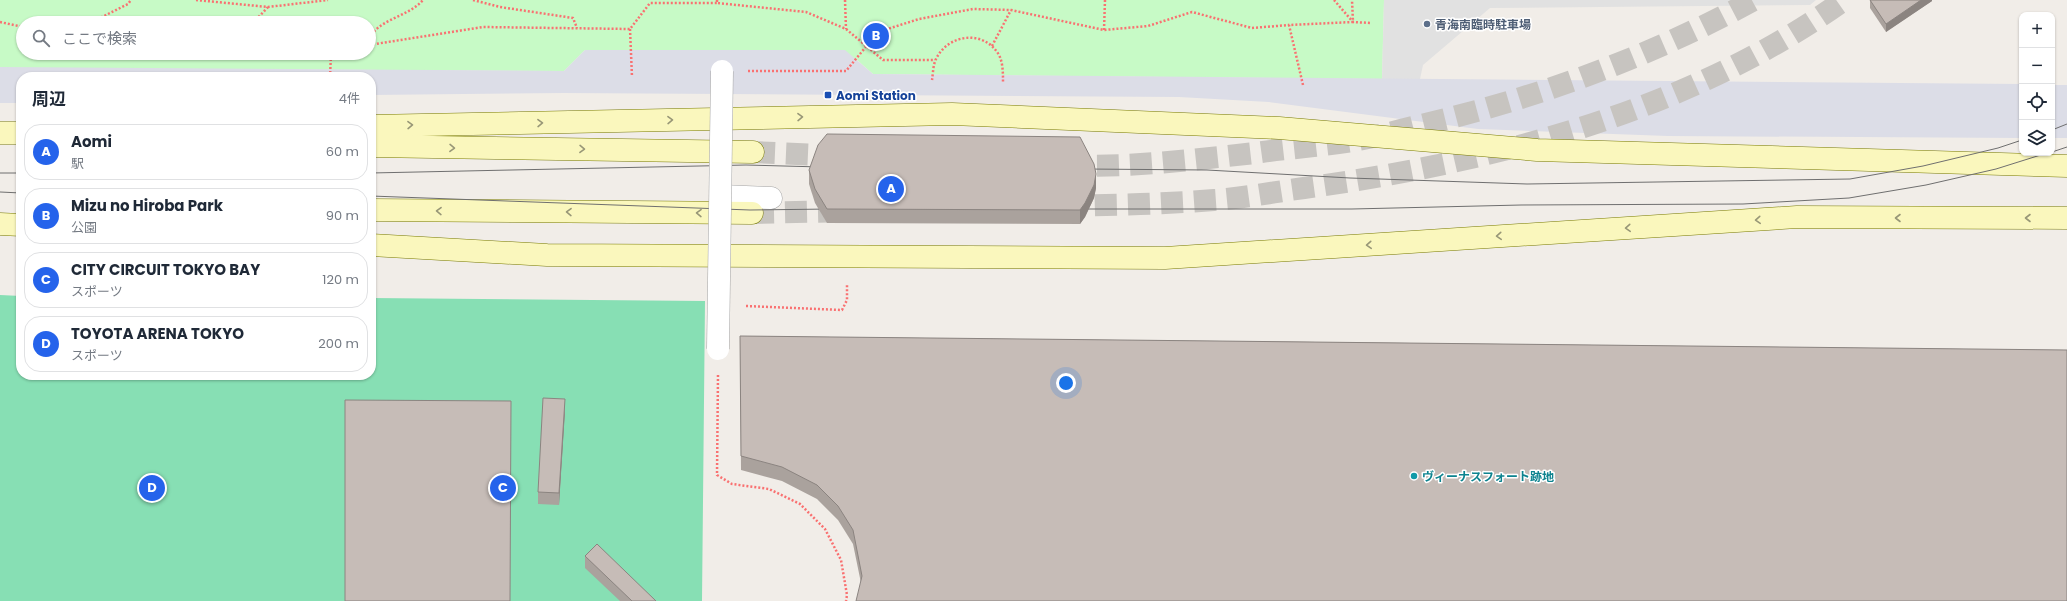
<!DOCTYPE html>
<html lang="ja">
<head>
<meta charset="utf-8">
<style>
  :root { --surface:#fff; --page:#f2f2f3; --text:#1f2937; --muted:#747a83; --line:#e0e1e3; --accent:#2563eb }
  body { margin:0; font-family:Poppins,"Noto Sans JP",sans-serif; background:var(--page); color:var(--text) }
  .controls { position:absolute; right:12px; top:12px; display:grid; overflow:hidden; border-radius:8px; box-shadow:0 1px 3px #0004 }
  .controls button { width:36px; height:36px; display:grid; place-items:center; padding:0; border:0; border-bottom:1px solid var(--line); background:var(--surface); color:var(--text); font:20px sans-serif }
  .you { position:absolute; left:1066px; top:383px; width:14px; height:14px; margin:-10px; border:3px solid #fff; border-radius:50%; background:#1a73e8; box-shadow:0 0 0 6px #1a73e833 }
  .badge { display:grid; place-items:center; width:26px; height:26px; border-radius:50%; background:var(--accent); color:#fff; font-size:13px; font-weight:700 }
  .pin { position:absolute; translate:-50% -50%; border:2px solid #fff; box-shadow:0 1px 4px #0006 }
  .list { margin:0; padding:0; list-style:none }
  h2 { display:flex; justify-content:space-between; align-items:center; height:52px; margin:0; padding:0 16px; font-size:17px }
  h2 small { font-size:13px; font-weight:400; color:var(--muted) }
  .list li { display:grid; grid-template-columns:26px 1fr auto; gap:12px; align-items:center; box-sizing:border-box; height:56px; margin:0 8px 8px; padding:0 8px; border:1px solid var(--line); border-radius:16px }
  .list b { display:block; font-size:15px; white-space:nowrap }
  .list p { margin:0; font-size:13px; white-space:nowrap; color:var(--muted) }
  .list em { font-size:13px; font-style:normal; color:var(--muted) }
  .icon { flex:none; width:22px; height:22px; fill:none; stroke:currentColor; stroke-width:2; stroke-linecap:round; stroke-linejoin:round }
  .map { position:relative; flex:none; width:2067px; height:601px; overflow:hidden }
  .search { position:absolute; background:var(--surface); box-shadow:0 1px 3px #0004; left:16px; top:16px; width:360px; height:44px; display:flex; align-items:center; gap:10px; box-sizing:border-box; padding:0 14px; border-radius:22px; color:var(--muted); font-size:15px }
  .panel { position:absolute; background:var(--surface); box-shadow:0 1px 3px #0004; left:16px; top:72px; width:360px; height:308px; border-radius:16px }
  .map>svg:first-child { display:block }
  .park { fill:#c7fac6; fill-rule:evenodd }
  .pitch { fill:#87dfb4 }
  .parking { fill:#e1e1e1 }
  .plaza { fill:#dcdde7 }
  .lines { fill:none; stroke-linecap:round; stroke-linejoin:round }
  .secondary-tunnel { stroke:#c7c4c0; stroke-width:22; stroke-dasharray:22 11; stroke-linecap:butt }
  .street-casing { stroke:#a5a5a5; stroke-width:23 }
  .secondary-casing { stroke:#797b05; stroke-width:23 }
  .path { stroke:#f97171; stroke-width:2.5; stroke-dasharray:2 2; stroke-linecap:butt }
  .street { stroke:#fff; stroke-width:22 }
  .secondary { stroke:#faf7bd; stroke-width:22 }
  .tram { stroke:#6f6f6f; stroke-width:1 }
  .street-bridge-casing { stroke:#a5a5a5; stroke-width:23; stroke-linecap:butt }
  .street-bridge { stroke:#fff; stroke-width:22 }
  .wall { fill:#aaa29d }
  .shaded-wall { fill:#8b8480 }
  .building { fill:#c6bcb7; stroke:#8b8480 }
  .oneway { stroke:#989777 }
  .service-dot { fill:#5c6f8a; stroke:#fff; stroke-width:1.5 }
  .transit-dot { fill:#1a4fb4; stroke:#fff; stroke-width:1.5 }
  .culture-dot { fill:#0f9aa8; stroke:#fff; stroke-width:1.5 }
  .labels { text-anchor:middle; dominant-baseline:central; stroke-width:3; stroke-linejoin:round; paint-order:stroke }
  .service-label { font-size:12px; font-weight:bold; fill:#4e5e75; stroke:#fff; text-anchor:start }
  .transit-label { font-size:12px; font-weight:bold; fill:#164399; stroke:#fff; text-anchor:start }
  .culture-label { font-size:12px; font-weight:bold; fill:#0d838f; stroke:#fff; text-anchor:start }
</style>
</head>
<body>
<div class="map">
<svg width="2067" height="601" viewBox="0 0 2067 601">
  <rect width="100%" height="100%" fill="#f1ede8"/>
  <path class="park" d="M0,0H1384L1382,79L873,74L856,59L585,50L564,71L0,68ZM23,23H369V53H23Z"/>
  <path class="pitch" d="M0,295L21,296V375H371V298L705,301L702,601H0Z"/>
  <path class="parking" d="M1384,0H1816L1810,5L1490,8L1423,65L1420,79H1382Z"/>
  <g class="plaza">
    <path d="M585,50H845L873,74L2022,84V138L1668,136L1478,129L1269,102L1179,97L564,93L371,95V77H21V103H0V67L564,71Z"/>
    <rect x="2052" y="85" width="15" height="53"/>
  </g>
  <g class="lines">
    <g class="secondary-tunnel">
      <path d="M753,152L844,156"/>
      <path d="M1064,165C1127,168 1192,160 1255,153C1289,148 1324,146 1358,140C1379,136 1400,130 1421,125C1538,98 1649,57 1754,0"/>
      <path d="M1062,206C1112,205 1164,204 1214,200C1244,198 1274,192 1304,188C1490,163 1690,111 1844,0"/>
      <path d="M752,213L849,211"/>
    </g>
    <defs>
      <path id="street" d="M721,196L771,198"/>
      <g id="secondary">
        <path d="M371,126L952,114L1279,128L1537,150L2067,166"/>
        <path d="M0,133H21"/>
        <path d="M371,146L753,152"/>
        <path d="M371,210L752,213"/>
        <path d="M0,224L21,225"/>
        <path d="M371,245L547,255L1165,258L1797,217L2067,218"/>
      </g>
    </defs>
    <use href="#street" class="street-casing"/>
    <use href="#secondary" class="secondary-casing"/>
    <g class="path">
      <path d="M196,0L268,7L328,0"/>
      <path d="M473,0L500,7L573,18L577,28"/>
      <path d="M717,0V3L806,12L846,29L883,60H935"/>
      <path d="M845,0L846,29"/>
      <path d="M1334,0L1353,22L1371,23"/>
      <path d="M0,22L23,27"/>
      <path d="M95,23L100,18L128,4L131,0"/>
      <path d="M253,23L268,7"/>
      <path d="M630,29L632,77"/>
      <path d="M1104,30L1105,0"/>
      <path d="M369,38C381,18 408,17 423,0"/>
      <path d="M369,45L483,27L630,29L650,3H717"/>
      <path d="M992,46L1011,10"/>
      <path d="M322,53L331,54L337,53"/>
      <path d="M748,71H846L878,32L919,19L973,9L1011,10L1104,30L1148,26L1192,12L1252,28L1289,25"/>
      <path d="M330,77L331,54"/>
      <path d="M932,80C933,74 933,65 936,59C948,34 984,29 999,55C1003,63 1003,73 1003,82"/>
      <path d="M1303,85L1289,25L1353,22L1352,0"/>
      <path d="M746,306L842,310L847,300V284"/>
      <path d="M718,375L717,475L732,484L769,489L800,504L825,529L841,560L847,595L846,601"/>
    </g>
    <use href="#street" class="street"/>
    <use href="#secondary" class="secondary"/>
    <g class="tram">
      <path d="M2052,130L2067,124"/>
      <path d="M2052,152L2067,147"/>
      <path d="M1085,169L1207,170L1350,178L1527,184L1850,179L1923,166L1998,148L2022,140"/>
      <path d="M0,173H21"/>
      <path d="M371,173L746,165L821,167"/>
      <path d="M0,192L21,193"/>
      <path d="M371,196L750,210L831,209"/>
      <path d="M1079,209H1352L1521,205L1743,204L1849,198L1926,185L1996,169L2047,153"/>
    </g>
    <defs>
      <path id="street-bridge" d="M718,349L722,71"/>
    </defs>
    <use href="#street-bridge" class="street-bridge-casing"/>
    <use href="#street-bridge" class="street-bridge"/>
  </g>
  <g class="wall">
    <path d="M1870,0H1932V1L1886,32L1870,8Z"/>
    <path d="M809,170L1096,188L1094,198L1085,217L1080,224L827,223L815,203L809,184Z"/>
    <path d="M740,336L2067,350L861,583L853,544L838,520L817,499L782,481L741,470Z"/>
    <path d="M565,410L559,505L538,504V492Z"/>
    <path d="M585,556L656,601H620L585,568Z"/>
  </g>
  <g class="shaded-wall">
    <path d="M1921,0H1932V1L1886,32V24Z"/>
    <path d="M1096,174V188L1094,198L1085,217L1080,224V210Z"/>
    <path d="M565,399V410L559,505V493Z"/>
  </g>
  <g class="building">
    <path d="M1870,0H1921L1886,24Z"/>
    <path d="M827,134L1080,137L1094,164L1096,174L1094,185L1085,203L1080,210L827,209L815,189L809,170L818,145Z"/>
    <path d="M740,336L2067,350V601H856L862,576L853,530L838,506L817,485L782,467L741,456Z"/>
    <path d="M543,398L565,399L559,493L538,492Z"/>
    <path d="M345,400L511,401L510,601H345Z"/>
    <path d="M597,544L656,601H632L585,556Z"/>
  </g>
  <defs><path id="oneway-chevron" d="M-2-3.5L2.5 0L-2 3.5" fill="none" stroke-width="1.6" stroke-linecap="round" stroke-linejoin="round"/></defs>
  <g class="oneway">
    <use href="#oneway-chevron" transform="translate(800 117) rotate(-1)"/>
    <use href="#oneway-chevron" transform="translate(670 120) rotate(-1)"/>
    <use href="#oneway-chevron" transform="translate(540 123) rotate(-1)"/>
    <use href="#oneway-chevron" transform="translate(410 125) rotate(-1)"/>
    <use href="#oneway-chevron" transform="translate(452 148) rotate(1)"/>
    <use href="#oneway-chevron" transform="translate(582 149) rotate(1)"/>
    <use href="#oneway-chevron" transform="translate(439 211) rotate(-179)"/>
    <use href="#oneway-chevron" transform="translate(569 212) rotate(-179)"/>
    <use href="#oneway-chevron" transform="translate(699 213) rotate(-179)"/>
    <use href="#oneway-chevron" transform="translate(1898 218) rotate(-180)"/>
    <use href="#oneway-chevron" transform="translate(2028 218) rotate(-180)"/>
    <use href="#oneway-chevron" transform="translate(1758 220) rotate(176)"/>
    <use href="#oneway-chevron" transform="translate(1628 228) rotate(176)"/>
    <use href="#oneway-chevron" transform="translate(1499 236) rotate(176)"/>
    <use href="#oneway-chevron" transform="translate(1369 245) rotate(176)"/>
  </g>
  <circle class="service-dot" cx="1427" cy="24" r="4"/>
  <rect class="transit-dot" x="824" y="91" width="8" height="8" rx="2"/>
  <circle class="culture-dot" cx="1414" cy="476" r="4"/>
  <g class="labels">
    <g class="service-label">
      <text x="1435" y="24">青海南臨時駐車場</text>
    </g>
    <g class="transit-label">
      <text x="836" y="95">Aomi Station</text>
    </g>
    <g class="culture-label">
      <text x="1422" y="476">ヴィーナスフォート跡地</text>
    </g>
  </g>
</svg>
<div class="controls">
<button>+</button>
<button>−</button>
<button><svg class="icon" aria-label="locate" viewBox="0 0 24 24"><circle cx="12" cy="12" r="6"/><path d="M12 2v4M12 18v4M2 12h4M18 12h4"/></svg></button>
<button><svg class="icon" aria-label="layers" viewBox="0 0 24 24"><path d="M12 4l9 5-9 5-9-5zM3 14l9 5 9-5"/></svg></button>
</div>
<div class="you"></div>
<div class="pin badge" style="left:891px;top:189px">A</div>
<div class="pin badge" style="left:876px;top:36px">B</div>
<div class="pin badge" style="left:503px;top:488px">C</div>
<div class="pin badge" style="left:152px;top:488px">D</div>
<div class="search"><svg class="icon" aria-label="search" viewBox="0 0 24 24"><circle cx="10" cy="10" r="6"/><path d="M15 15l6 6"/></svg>ここで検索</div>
<section class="panel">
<h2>周辺<small>4件</small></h2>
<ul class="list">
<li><span class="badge">A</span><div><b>Aomi</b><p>駅</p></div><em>60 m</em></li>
<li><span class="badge">B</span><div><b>Mizu no Hiroba Park</b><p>公園</p></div><em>90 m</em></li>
<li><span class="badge">C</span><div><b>CITY CIRCUIT TOKYO BAY</b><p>スポーツ</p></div><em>120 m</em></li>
<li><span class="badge">D</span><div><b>TOYOTA ARENA TOKYO</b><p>スポーツ</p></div><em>200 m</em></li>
</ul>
</section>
</div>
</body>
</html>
